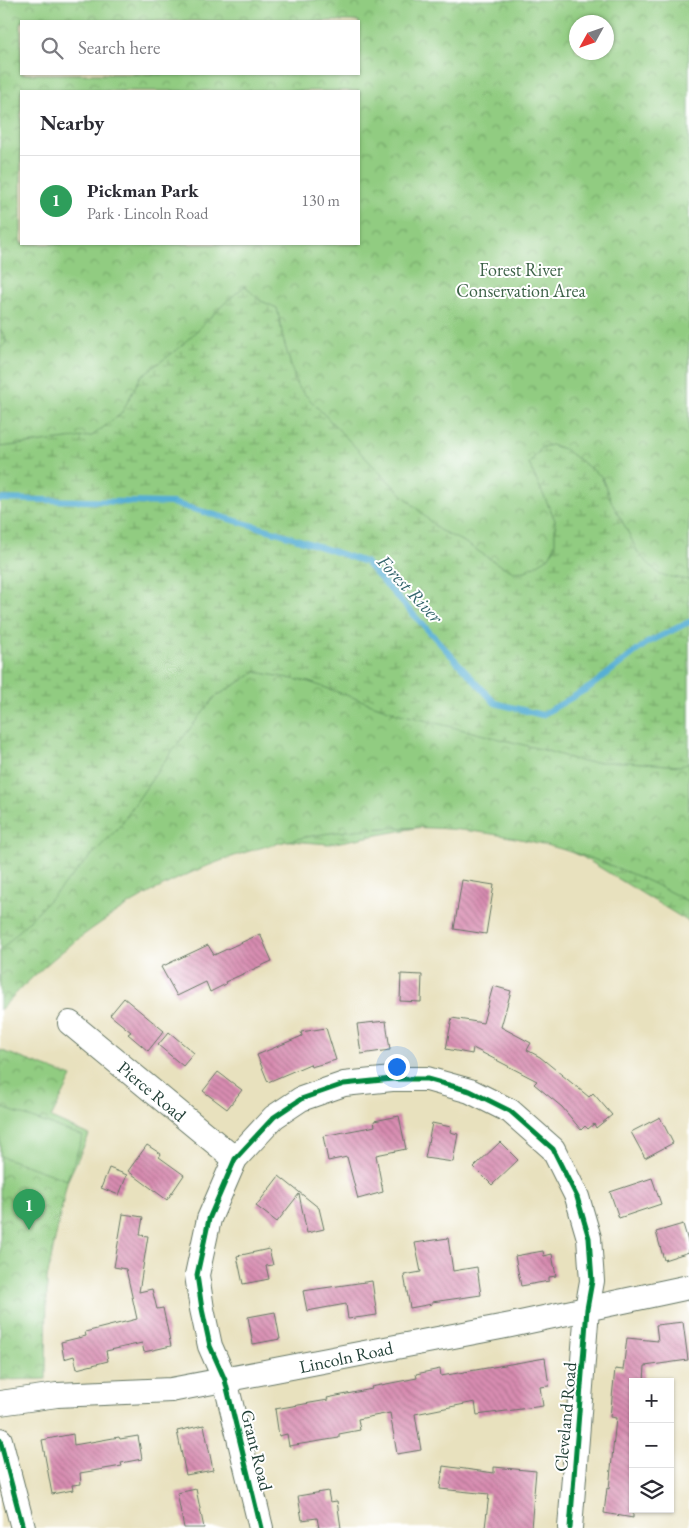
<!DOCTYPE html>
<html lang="en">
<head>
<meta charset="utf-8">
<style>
  :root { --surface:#fff; --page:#f2f2f3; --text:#2b2b33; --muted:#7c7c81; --line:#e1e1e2; --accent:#0f766e }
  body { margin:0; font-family:"EB Garamond",serif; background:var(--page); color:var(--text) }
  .controls { position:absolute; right:15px; bottom:15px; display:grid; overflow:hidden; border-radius:0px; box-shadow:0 1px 4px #0004 }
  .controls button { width:45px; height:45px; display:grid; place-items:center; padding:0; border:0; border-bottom:1px solid var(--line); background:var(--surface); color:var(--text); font:25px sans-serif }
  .compass { position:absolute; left:569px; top:15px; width:45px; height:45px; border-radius:50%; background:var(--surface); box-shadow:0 1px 4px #0004; rotate:230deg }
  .you { position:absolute; left:396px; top:1066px; width:18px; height:18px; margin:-12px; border:4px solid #fff; border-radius:50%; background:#1a73e8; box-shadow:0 0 0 8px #1a73e833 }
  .badge { display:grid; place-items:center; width:32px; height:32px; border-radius:50%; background:var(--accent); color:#fff; font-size:16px; font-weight:700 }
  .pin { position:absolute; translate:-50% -41px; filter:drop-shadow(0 1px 2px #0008) }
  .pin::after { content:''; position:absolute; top:26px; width:18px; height:15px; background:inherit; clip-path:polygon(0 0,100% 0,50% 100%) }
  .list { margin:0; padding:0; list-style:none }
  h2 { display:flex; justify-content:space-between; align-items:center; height:65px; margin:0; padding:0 20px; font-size:21px }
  h2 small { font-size:16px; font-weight:400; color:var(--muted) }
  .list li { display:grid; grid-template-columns:32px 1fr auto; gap:15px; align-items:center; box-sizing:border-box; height:90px; padding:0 20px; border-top:1px solid var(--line) }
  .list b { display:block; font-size:19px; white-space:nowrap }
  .list p { margin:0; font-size:16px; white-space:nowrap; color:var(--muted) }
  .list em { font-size:16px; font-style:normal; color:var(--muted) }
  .icon { flex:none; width:28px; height:28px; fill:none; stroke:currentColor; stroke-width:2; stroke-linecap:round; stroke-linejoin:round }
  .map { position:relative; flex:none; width:689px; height:1528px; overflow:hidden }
  .search { position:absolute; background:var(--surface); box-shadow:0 1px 4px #0004; left:20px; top:20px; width:340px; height:55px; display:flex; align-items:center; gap:12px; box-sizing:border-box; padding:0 18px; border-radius:0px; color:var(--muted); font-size:19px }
  .panel { position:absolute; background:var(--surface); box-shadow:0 1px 4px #0004; left:20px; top:90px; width:340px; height:155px; border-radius:0px }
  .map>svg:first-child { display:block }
  .wetland { fill:url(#wetland-marsh); stroke:#58845a }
  .park { fill:url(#park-crowns); stroke:#58845a; fill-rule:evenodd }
  .pitch { fill:#91cc81; stroke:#58845a }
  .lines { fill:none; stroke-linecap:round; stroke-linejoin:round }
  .stream { stroke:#57afd4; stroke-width:6 }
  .building { fill:url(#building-back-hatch) }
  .minor-casing { stroke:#657664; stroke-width:26 }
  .minor { stroke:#fff; stroke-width:24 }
  .cycleway-casing { stroke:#fff; stroke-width:8 }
  .cycleway { stroke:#00873e; stroke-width:5 }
  .labels { text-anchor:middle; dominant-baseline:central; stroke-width:4; stroke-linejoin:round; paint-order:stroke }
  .park-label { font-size:18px; fill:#3c6147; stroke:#fff }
  .street-label { font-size:18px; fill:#1f3d34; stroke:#fff }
  .water-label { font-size:19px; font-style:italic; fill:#33656c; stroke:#fff }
</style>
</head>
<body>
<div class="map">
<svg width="689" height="1528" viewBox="0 0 689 1528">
  <defs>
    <pattern id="wetland-marsh" width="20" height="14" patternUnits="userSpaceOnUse" patternTransform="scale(1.25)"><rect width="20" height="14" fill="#91cc81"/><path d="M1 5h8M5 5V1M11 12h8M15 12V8" fill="none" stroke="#76a76a"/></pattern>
    <pattern id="park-crowns" width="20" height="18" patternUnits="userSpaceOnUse" patternTransform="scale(1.25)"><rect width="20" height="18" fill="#91cc81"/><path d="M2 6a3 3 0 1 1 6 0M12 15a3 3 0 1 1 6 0" fill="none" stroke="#76a76a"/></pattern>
    <pattern id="building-back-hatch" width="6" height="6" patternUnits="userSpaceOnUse" patternTransform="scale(1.25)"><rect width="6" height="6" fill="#d88cb1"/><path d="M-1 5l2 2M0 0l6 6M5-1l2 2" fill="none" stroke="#af7491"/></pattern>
  </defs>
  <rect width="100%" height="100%" fill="#fff"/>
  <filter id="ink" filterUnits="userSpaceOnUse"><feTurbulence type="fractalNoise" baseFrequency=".02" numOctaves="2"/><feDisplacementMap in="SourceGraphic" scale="10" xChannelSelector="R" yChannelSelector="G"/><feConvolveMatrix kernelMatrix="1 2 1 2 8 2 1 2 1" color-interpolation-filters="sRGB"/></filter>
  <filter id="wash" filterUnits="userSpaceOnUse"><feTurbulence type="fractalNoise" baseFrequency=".0096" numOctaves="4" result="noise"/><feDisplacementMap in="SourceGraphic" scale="20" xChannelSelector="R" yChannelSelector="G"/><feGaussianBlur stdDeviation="1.12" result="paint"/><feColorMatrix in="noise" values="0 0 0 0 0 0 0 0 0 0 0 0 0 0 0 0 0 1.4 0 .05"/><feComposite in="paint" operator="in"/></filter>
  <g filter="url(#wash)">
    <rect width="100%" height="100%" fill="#e8e1be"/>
    <path class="wetland" d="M359,74L689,310V922L581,856L489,822L421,827L329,844L266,839L212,848L0,987V329L5,337L6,343L136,300L359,244Z"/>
    <g class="park">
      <path d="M0,0H689V580L660,575L638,553L626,528L613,505L601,476L564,449L551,445L542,447L529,464L555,520V546L549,557L526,571L514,572L498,564L464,542L439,530L381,474L297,386L284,342L277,308L259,300L245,286L227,301L178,349L141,376L121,414L92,436L0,447V349L6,343L5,336L0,329ZM21,21H359V74H21ZM576,22H606V52H576ZM21,91H359V244H21Z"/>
      <path d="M256,672L309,682L400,714L544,750L583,762H630L680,766L689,762V902C456,773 182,813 0,1010V951L119,827L166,759L215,697Z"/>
      <path d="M0,1050L72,1077L51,1118L89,1135L67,1182L47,1279L46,1379L0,1380Z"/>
    </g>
    <path class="pitch" d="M0,1107L83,1136L67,1180L0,1156Z"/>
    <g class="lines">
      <path class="stream" d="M0,499L172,503L279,533L365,562L495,703L542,715L590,687L647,643L689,622"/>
    </g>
    <g id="blocks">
      <g class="building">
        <path d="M462,880L494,885L486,934L454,929Z"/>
        <path d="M260,934L272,961L225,982L226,984L210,992L206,982L177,996L161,967L208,945L214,955Z"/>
        <path d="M401,974L422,975L421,1002L400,1001Z"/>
        <path d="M493,986L511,991L501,1027L531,1043L527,1050L540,1057L589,1097L593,1093L612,1115L596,1128L594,1124L588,1129L585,1126L581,1130L562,1107L534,1084L537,1081L473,1048L472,1054L446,1049L452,1018L483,1023Z"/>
        <path d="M124,998L164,1031L148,1051L128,1034L131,1032L110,1015Z"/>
        <path d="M386,1021L390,1050L361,1054L357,1024Z"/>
        <path d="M326,1028L336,1060L311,1067L310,1064L268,1082L257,1055L302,1036L301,1032Z"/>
        <path d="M169,1032L194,1053L183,1066L158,1045Z"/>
        <path d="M218,1072L242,1090L227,1109L203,1091Z"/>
        <path d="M399,1116L406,1149L376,1155L383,1192L358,1199L347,1157L328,1161L323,1136L371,1127L375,1126L374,1121Z"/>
        <path d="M660,1117L673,1143L645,1158L631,1132Z"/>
        <path d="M432,1123L451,1127L450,1132L458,1134L453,1162L425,1158Z"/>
        <path d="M500,1142L518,1160L492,1185L474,1167Z"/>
        <path d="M147,1145L161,1154L159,1157L184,1175L167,1200L128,1171Z"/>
        <path d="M109,1168L127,1175L119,1195L101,1188Z"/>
        <path d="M279,1176L319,1208L324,1229L307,1233L299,1194L277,1222L256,1206Z"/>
        <path d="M652,1178L661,1204L619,1218L610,1192Z"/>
        <path d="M123,1214L143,1217L140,1235L148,1236L139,1292L152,1289L157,1309L163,1308L171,1346L144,1352L142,1343L106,1351L108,1361L77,1369L74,1356L64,1359L61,1342L86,1336L85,1332L137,1319L126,1269L114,1267Z"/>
        <path d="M683,1224L689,1245V1252L664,1260L656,1232Z"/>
        <path d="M448,1238L453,1271L477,1267L481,1295L432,1302V1304L410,1308L404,1275L421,1272L415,1243Z"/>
        <path d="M269,1249L273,1265L266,1266L269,1279L243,1284L237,1256Z"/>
        <path d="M543,1251L544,1256L552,1254L556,1276L549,1277V1281L521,1286L515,1256Z"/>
        <path d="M372,1281L377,1315L348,1319L346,1304L307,1311L303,1291Z"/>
        <path d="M275,1312L280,1339L253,1344L248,1317Z"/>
        <path d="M683,1322L688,1360L645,1366L644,1382H633V1518L604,1513L607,1488L609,1489L616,1418L610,1417L615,1369L623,1370L627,1338L658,1341L656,1325Z"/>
        <path d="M545,1358L549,1386L540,1387L543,1406L477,1415L475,1402L415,1414L421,1450L397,1454L390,1413L358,1419L360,1430L339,1434V1438L289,1446L287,1434L279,1436L275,1409L328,1400L327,1398L372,1389L371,1387L417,1378L416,1374L440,1369L441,1376Z"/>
        <path d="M204,1425L213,1470L186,1475L177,1431Z"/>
        <path d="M73,1434L74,1445L119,1437L120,1439L138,1436L142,1459L121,1463L122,1466L80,1473L81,1484L72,1485L73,1490L52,1494L42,1440Z"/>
        <path d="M443,1466L494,1473V1467L536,1471L531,1528H485L489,1494L440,1489Z"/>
        <path d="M196,1489L204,1528H184L177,1493Z"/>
        <path d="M328,1491L330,1502L337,1501L341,1528H319L317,1518L302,1520L298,1496Z"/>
      </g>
    </g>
  </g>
  <g filter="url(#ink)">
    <use href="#blocks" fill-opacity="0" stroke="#657664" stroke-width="1"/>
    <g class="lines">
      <defs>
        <g id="minor">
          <path d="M70,1023L235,1159"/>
          <path d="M0,1403L57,1395L171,1390L511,1325L689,1287"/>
          <path d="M0,1440L23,1528"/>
          <path d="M261,1528L225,1380L210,1346L202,1309L197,1275L209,1219L235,1159L274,1117L301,1099L344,1084L392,1079H427L470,1091L510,1111L553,1149L577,1197L589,1238L592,1281L587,1309L570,1528"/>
        </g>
      </defs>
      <use href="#minor" class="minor-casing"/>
      <use href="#minor" class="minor"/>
      <defs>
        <g id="cycleway">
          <path d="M0,1440L23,1528"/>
          <path d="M261,1528L225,1380L210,1346L202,1309L197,1275L209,1219L235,1159L274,1117L301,1099L344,1084L392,1079H427L470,1091L510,1111L553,1149L577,1197L589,1238L592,1281L587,1309L570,1528"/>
        </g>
      </defs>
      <use href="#cycleway" class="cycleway-casing"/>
      <use href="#cycleway" class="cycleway"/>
    </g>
  </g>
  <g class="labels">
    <g class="park-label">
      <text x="521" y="269">Forest River<tspan x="521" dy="21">Conservation Area</tspan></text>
    </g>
    <g class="street-label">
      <text transform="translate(152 1091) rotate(40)">Pierce Road</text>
      <text transform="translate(346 1357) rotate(-12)">Lincoln Road</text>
      <text transform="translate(565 1417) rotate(-85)">Cleveland Road</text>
      <text transform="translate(257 1450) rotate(76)">Grant Road</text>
    </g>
    <g class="water-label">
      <text transform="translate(410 589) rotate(47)">Forest River</text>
    </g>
  </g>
</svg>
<div class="controls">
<button>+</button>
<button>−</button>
<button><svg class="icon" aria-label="layers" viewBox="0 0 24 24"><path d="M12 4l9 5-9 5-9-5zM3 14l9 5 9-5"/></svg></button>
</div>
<svg class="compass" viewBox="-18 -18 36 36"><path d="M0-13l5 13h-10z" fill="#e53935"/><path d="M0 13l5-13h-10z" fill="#7c7c81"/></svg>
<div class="you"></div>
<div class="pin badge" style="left:29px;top:1230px;background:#2e9e5b">1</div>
<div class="search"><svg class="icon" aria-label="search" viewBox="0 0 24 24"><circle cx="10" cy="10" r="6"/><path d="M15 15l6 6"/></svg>Search here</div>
<section class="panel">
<h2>Nearby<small></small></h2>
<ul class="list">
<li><span class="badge" style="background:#2e9e5b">1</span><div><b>Pickman Park</b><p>Park · Lincoln Road</p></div><em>130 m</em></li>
</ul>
</section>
</div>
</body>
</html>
